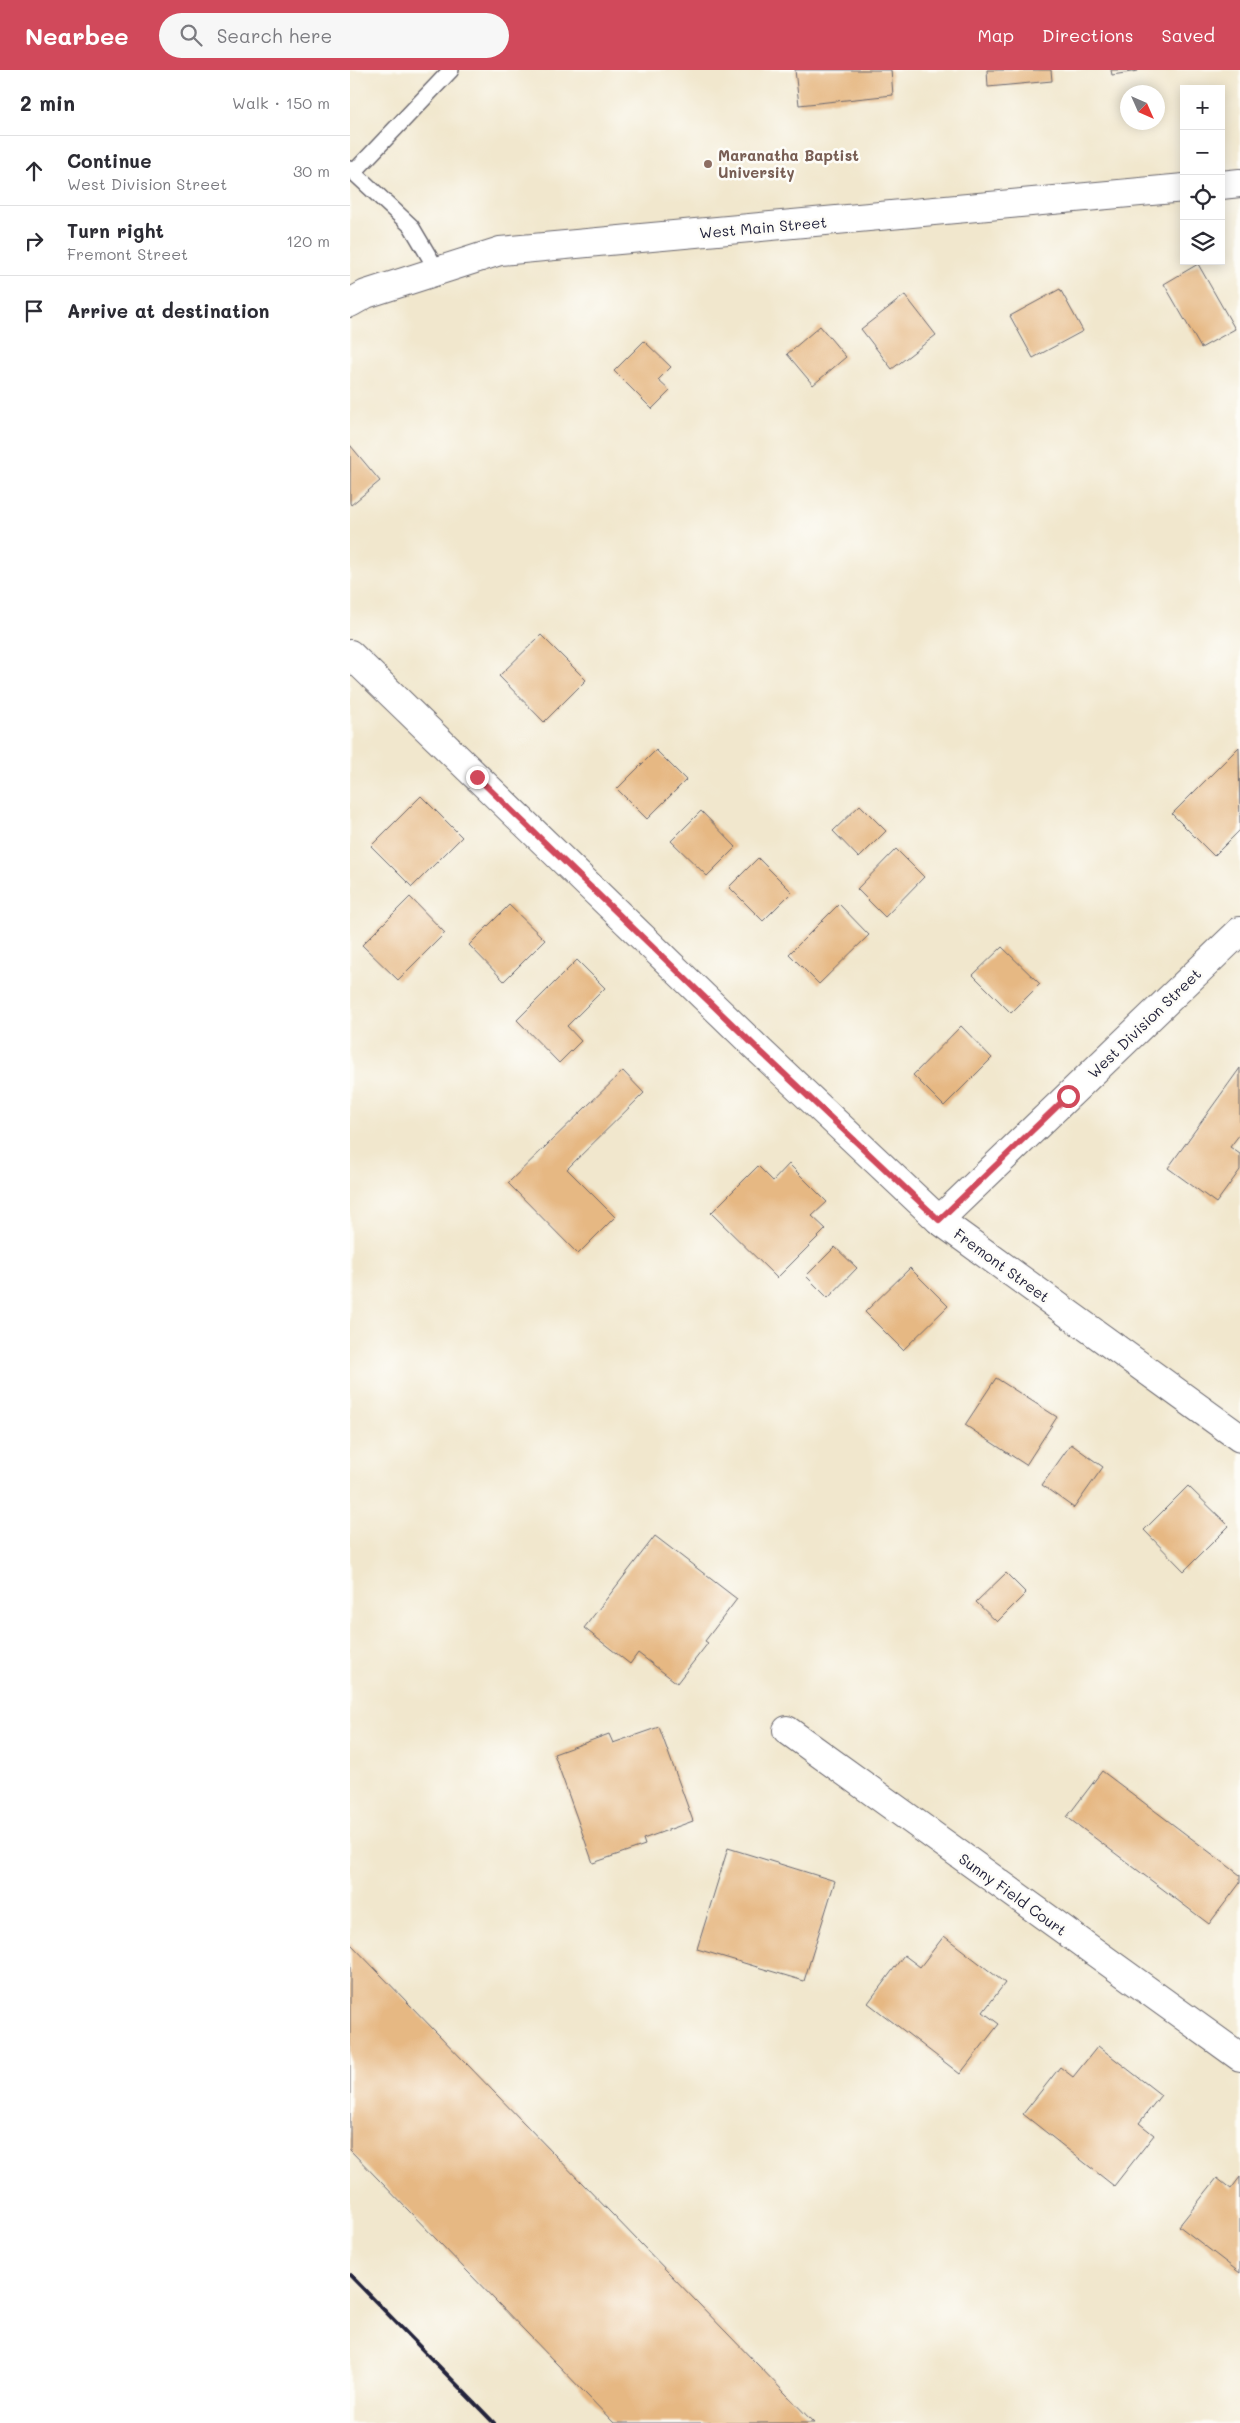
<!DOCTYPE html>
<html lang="en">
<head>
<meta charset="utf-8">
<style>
  :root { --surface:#fff; --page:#f7f7f7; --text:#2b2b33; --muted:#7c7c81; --line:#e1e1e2; --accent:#d1495b }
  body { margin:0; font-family:Mali,sans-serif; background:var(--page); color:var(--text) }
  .controls { position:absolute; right:15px; top:15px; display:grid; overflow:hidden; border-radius:0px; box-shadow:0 2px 12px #0003 }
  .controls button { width:45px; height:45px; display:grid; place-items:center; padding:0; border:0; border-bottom:1px solid var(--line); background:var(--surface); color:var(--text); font:25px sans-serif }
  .compass { position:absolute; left:770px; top:15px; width:45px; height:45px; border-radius:50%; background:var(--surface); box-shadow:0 2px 12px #0003; rotate:135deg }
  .stop { position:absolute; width:15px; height:15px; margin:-11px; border:4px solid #d1495b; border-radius:50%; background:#fff }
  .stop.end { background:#d1495b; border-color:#fff; box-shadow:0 1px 5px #0008 }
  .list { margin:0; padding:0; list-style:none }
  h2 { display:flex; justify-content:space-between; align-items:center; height:65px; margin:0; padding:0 20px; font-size:21px }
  h2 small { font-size:16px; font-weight:400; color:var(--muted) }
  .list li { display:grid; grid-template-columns:32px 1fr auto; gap:15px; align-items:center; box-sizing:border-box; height:70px; padding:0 20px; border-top:1px solid var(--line) }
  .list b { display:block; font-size:19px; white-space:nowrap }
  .list p { margin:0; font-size:16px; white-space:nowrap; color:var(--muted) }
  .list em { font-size:16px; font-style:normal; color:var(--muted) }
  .icon { flex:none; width:28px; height:28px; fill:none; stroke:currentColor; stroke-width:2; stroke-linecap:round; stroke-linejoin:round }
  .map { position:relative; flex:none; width:890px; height:2353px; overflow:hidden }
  header { display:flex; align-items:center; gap:30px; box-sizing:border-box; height:70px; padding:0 25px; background:var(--accent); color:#fff }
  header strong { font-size:24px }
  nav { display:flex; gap:28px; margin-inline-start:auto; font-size:18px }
  .search { width:350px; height:45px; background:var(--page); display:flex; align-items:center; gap:12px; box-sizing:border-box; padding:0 18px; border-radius:28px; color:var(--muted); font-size:19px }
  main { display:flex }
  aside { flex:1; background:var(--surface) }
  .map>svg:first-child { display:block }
  .building { fill:#e6b883 }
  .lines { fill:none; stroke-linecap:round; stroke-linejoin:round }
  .lane-casing { stroke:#6a676e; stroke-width:18 }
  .street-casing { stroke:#6a676e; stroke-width:30 }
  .primary-casing { stroke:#6a676e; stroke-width:30 }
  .lane { stroke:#fff; stroke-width:15 }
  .street { stroke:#fff; stroke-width:28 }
  .primary { stroke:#fff; stroke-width:28 }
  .rail { stroke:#22223b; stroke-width:4 }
  .route { stroke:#d1495b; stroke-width:6 }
  .education-dot { fill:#8d6e63; stroke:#fdfcf7; stroke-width:2 }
  .labels { text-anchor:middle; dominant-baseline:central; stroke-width:5; stroke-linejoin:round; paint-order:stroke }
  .education-label { font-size:15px; font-weight:bold; fill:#785e54; stroke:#fdfcf7; text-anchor:start }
  .street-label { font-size:15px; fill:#22223b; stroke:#fdfcf7 }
</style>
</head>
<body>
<header>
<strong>Nearbee</strong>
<div class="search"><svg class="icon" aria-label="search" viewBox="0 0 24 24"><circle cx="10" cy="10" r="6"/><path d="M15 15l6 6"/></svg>Search here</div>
<nav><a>Map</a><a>Directions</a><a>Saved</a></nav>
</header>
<main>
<aside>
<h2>2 min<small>Walk · 150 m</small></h2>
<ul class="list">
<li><svg class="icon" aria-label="ahead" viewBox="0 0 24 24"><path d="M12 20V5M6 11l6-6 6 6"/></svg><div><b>Continue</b><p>West Division Street</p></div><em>30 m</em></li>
<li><svg class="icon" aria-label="right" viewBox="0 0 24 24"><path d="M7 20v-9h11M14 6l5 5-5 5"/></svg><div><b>Turn right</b><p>Fremont Street</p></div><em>120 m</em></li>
<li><svg class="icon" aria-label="arrive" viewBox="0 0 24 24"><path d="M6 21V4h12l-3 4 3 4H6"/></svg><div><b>Arrive at destination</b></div></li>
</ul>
</aside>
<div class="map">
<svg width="890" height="2353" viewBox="0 0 890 2353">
  <rect width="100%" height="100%" fill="#fdfcf7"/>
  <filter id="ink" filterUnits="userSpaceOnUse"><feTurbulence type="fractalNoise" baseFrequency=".02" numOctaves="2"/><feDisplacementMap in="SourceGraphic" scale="10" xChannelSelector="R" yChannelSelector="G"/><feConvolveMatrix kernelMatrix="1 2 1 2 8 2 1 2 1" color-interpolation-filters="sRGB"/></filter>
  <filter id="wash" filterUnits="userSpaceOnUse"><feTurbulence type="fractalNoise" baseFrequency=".0096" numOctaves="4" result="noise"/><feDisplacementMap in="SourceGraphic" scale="20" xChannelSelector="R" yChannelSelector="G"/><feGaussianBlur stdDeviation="1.12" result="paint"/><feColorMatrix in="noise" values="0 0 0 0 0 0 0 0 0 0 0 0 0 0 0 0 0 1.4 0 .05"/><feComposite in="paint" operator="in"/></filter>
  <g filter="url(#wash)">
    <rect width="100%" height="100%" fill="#f1e7cd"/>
    <g id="blocks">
      <g class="building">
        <path d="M445,0H541L543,25L449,35Z"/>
        <path d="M637,0H701L702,11L638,17Z"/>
        <path d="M761,0H788V1L762,5Z"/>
        <path d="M848,194L885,259L851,278L814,214Z"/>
        <path d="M710,219L733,261L683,288L660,246Z"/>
        <path d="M555,225L586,265L542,299L511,259Z"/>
        <path d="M470,256L496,287L463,315L437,284Z"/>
        <path d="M294,271L321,297L308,310L320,321L302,339L264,301Z"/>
        <path d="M0,375L30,411L1,435L0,433Z"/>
        <path d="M191,565L236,610L194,652L149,606Z"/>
        <path d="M889,677L890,760L864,786L822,744Z"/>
        <path d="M306,680L336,710L297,749L267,719Z"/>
        <path d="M71,726L112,767L62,817L21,776Z"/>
        <path d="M510,735L536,761L509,788L483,761Z"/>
        <path d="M351,741L386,777L357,806L321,771Z"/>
        <path d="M546,779L574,807L535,847L507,819Z"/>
        <path d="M408,788L442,822L413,851L379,817Z"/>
        <path d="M60,827L95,863L48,910L12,875Z"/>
        <path d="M489,834L519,865L469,914L439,884Z"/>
        <path d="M159,835L195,870L154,911L119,875Z"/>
        <path d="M652,877L690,914L661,943L623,905Z"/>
        <path d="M227,890L255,918L217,956L231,971L209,993L167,950Z"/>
        <path d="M611,956L642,988L594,1036L563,1005Z"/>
        <path d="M890,998V1064L880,1077L890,1084V1100L866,1133L818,1098Z"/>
        <path d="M273,1001L294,1023L217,1099L265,1147L228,1184L158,1113Z"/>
        <path d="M439,1094L477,1132L462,1146L476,1159L427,1208L361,1143L408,1096L423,1111Z"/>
        <path d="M485,1177L507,1198L478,1228L456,1206Z"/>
        <path d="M560,1198L598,1236L553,1280L515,1242Z"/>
        <path d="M646,1308L707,1347L676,1395L615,1355Z"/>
        <path d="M721,1374L753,1397L724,1438L692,1415Z"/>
        <path d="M838,1416L879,1456L834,1501L794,1460Z"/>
        <path d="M305,1466L387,1529L355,1571L358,1573L327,1613L288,1583L280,1594L234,1558Z"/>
        <path d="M656,1503L676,1523L647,1552L626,1532Z"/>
        <path d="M309,1657L343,1751L293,1769L295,1775L243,1793L204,1684L259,1664L263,1673Z"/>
        <path d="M752,1701L890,1805V1813L859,1854L717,1747Z"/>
        <path d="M378,1778L485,1811L454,1911L347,1879Z"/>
        <path d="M594,1866L655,1913L633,1942L649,1954L610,2004L518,1933L554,1885L570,1897Z"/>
        <path d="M0,1873L464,2353H264L0,2080Z"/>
        <path d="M748,1976L811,2025L789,2053L804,2065L764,2116L673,2044L710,1997L723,2007Z"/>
        <path d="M890,2107V2203L829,2156L867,2108L881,2119Z"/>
      </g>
    </g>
  </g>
  <g filter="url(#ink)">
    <use href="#blocks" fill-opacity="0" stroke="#6a676e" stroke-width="1"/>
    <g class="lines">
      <defs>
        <g id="lane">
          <path d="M0,99L61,156L87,200"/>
          <path d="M4,102L101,0"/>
        </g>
        <g id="street">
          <path d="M0,584L410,981L589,1150L890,1368"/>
          <path d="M589,1150L890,861"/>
          <path d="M437,1660L890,1987"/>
        </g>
        <g id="primary">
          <path d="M871,115L890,113"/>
          <path d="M0,233L16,224L150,181L834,118"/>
        </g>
      </defs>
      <use href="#lane" class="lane-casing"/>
      <use href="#street" class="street-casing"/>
      <use href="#primary" class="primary-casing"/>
      <use href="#lane" class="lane"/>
      <use href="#street" class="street"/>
      <use href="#primary" class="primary"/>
      <path class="rail" d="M0,2205L144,2353"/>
    </g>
  </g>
  <g class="lines" filter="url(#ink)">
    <path class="route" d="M127,707L410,981L589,1150L718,1026"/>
  </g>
  <circle class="education-dot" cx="358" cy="94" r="5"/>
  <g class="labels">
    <g class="education-label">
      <text x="368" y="85">Maranatha Baptist<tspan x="368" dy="17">University</tspan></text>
    </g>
    <g class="street-label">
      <text transform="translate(413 157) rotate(-5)">West Main Street</text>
      <text transform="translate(794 953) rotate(-44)">West Division Street</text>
      <text transform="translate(652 1195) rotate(36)">Fremont Street</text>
      <text transform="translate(663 1824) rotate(36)">Sunny Field Court</text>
    </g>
  </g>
</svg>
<div class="controls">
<button>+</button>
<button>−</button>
<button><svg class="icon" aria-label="locate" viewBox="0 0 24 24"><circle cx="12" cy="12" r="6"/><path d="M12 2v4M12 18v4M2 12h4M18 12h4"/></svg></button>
<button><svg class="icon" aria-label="layers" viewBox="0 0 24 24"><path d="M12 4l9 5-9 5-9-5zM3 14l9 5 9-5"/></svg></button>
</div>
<svg class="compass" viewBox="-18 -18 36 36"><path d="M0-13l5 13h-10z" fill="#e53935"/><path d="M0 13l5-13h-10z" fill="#7c7c81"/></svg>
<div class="stop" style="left:718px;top:1026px"></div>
<div class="stop end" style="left:127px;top:707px"></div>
</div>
</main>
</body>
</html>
